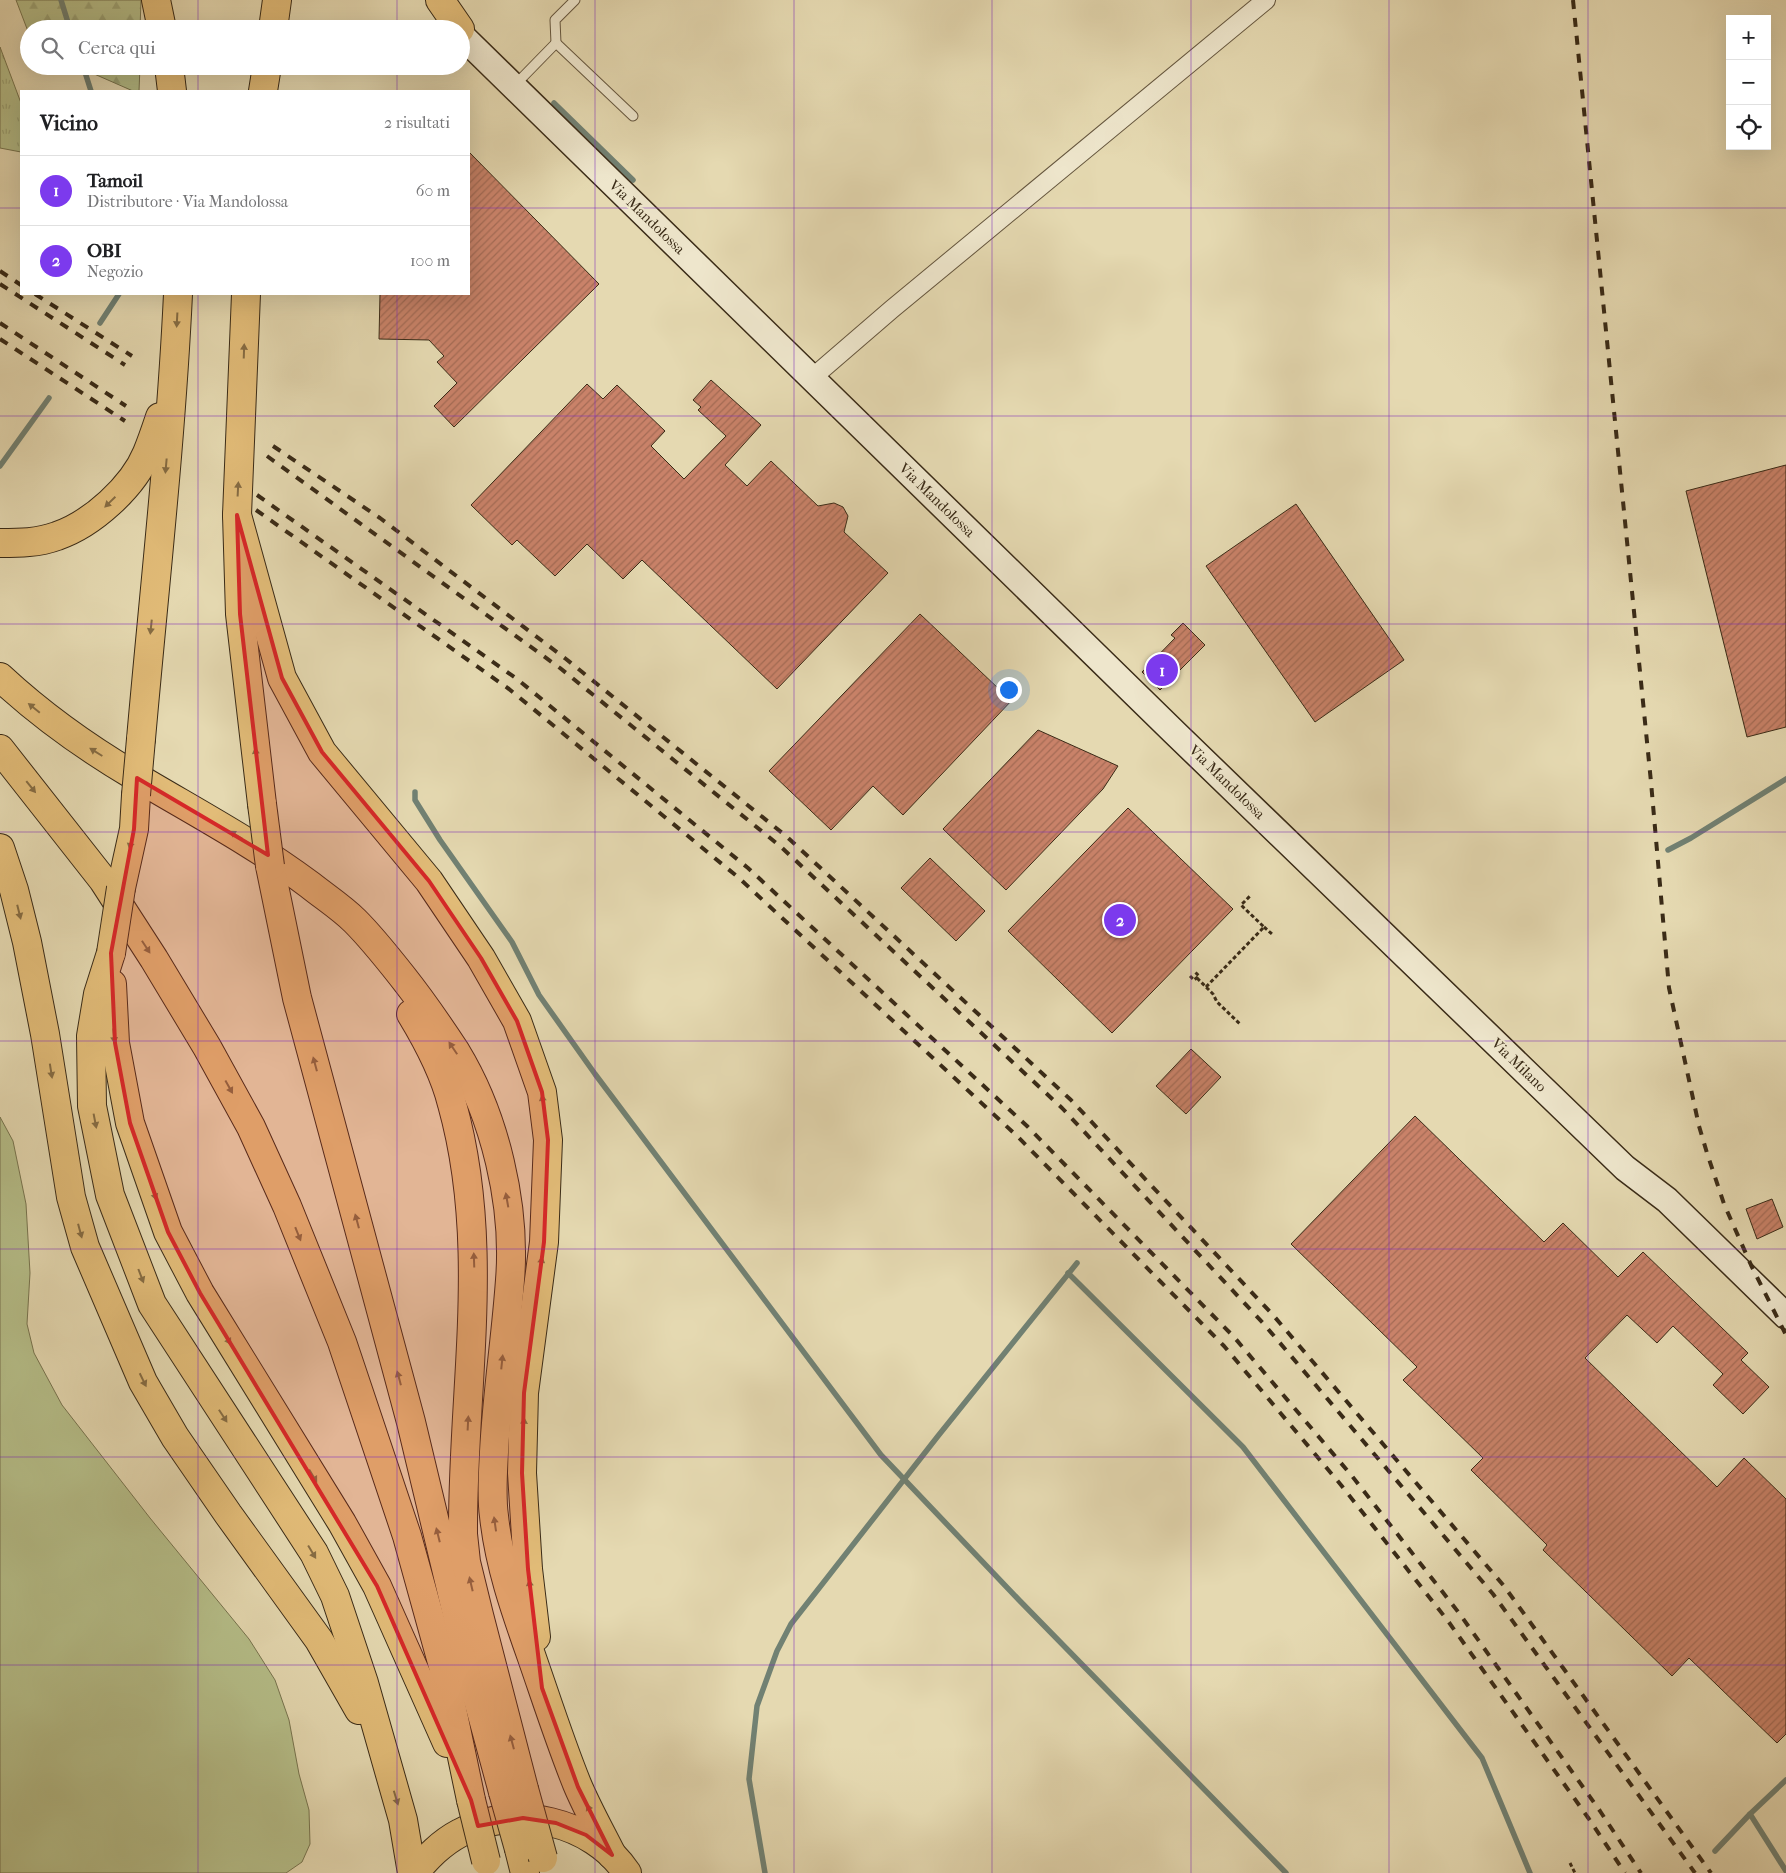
<!DOCTYPE html>
<html lang="it">
<head>
<meta charset="utf-8">
<style>
  :root { --surface:#fff; --page:#f6f6f6; --text:#202124; --muted:#757577; --line:#e0e0e0; --accent:#7c3aed }
  body { margin:0; font-family:"IM FELL French Canon",serif; background:var(--page); color:var(--text) }
  .controls { position:absolute; right:15px; top:15px; display:grid; overflow:hidden; border-radius:0px; box-shadow:0 5px 20px #0002 }
  .controls button { width:45px; height:45px; display:grid; place-items:center; padding:0; border:0; border-bottom:1px solid var(--line); background:var(--surface); color:var(--text); font:25px sans-serif }
  .you { position:absolute; left:1008px; top:689px; width:18px; height:18px; margin:-12px; border:4px solid #fff; border-radius:50%; background:#1a73e8; box-shadow:0 0 0 8px #1a73e833 }
  .badge { display:grid; place-items:center; width:32px; height:32px; border-radius:50%; background:var(--accent); color:#fff; font-size:16px; font-weight:700 }
  .pin { position:absolute; translate:-50% -50%; border:2px solid #fff; box-shadow:0 1px 5px #0006 }
  .list { margin:0; padding:0; list-style:none }
  h2 { display:flex; justify-content:space-between; align-items:center; height:65px; margin:0; padding:0 20px; font-size:21px }
  h2 small { font-size:16px; font-weight:400; color:var(--muted) }
  .list li { display:grid; grid-template-columns:32px 1fr auto; gap:15px; align-items:center; box-sizing:border-box; height:70px; padding:0 20px; border-top:1px solid var(--line) }
  .list b { display:block; font-size:19px; white-space:nowrap }
  .list p { margin:0; font-size:16px; white-space:nowrap; color:var(--muted) }
  .list em { font-size:16px; font-style:normal; color:var(--muted) }
  .icon { flex:none; width:28px; height:28px; fill:none; stroke:currentColor; stroke-width:2; stroke-linecap:round; stroke-linejoin:round }
  .map { position:relative; flex:none; width:1786px; height:1873px; overflow:hidden }
  .search { position:absolute; background:var(--surface); box-shadow:0 5px 20px #0002; left:20px; top:20px; width:450px; height:55px; display:flex; align-items:center; gap:12px; box-sizing:border-box; padding:0 18px; border-radius:28px; color:var(--muted); font-size:19px }
  .panel { position:absolute; background:var(--surface); box-shadow:0 5px 20px #0002; left:20px; top:90px; width:450px; height:205px; border-radius:0px }
  .map>svg:first-child { display:block }
  .grass { fill:url(#grass-tufts); stroke:#787550 }
  .forest { fill:url(#forest-firs); stroke:#787550 }
  .pitch { fill:#b6bf8a; stroke:#787550 }
  .lines { fill:none; stroke-linecap:round; stroke-linejoin:round }
  .stream { stroke:#718173; stroke-width:5.5 }
  .building { fill:url(#building-hatch); stroke:#3a2b17 }
  .lane-casing { stroke:#65563e; stroke-width:11 }
  .street-casing { stroke:#65563e; stroke-width:20 }
  .secondary-casing { stroke:#3a2b17; stroke-width:28 }
  .highway-casing { stroke:#3a2b17; stroke-width:30 }
  .path { stroke:#3a2b17; stroke-width:3; stroke-dasharray:4 2.5; stroke-linecap:butt }
  .lane { stroke:#eee6cc; stroke-width:9 }
  .street { stroke:#eee6cc; stroke-width:18 }
  .secondary { stroke:#eee6cc; stroke-width:25 }
  .highway { stroke:#e2bc78; stroke-width:28 }
  .rail { stroke:#3a2b17; stroke-width:4; stroke-dasharray:9 9; stroke-linecap:butt }
  .highway-bridge-casing { stroke:#3a2b17; stroke-width:30; stroke-linecap:butt }
  .highway-bridge { stroke:#e2bc78; stroke-width:28 }
  .oneway { fill:#866c43 }
  .marked { fill:#d62828; fill-opacity:0.2; stroke:#d62828; stroke-width:4; stroke-linejoin:round }
  .grid { fill:none; stroke:#7b2cbf; stroke-width:1; stroke-opacity:0.55 }
  .labels { text-anchor:middle; dominant-baseline:central; stroke-width:4; stroke-linejoin:round; paint-order:stroke }
  .street-label { font-size:15px; fill:#3a2b17; stroke:#eee6cc }
</style>
</head>
<body>
<div class="map">
<svg width="1786" height="1873" viewBox="0 0 1786 1873">
  <defs>
    <pattern id="grass-tufts" width="24" height="20" patternUnits="userSpaceOnUse" patternTransform="scale(1.25)"><rect width="24" height="20" fill="#b6bf8a"/><path d="M3 7l-1-3M5 7V3M7 7l1-3M15 17l-1-3M17 17v-4M19 17l1-3" fill="none" stroke="#9da476"/></pattern>
    <pattern id="forest-firs" width="22" height="20" patternUnits="userSpaceOnUse" patternTransform="scale(1.25)"><rect width="22" height="20" fill="#b6bf8a"/><path d="M5 1l3.5 6h-7zM16 11l3.5 6h-7z" fill="#9da476"/></pattern>
    <pattern id="building-hatch" width="6" height="6" patternUnits="userSpaceOnUse" patternTransform="scale(1.25)"><rect width="6" height="6" fill="#c98269"/><path d="M-1 1l2-2M0 6l6-6M5 7l2-2" fill="none" stroke="#a46b55"/></pattern>
  </defs>
  <rect width="100%" height="100%" fill="#e5d9b1"/>
  <filter id="stains"><feTurbulence type="fractalNoise" baseFrequency=".004" numOctaves="4"/><feColorMatrix values="0 0 0 0 .2 0 0 0 0 .09 0 0 0 0 .02 0 0 0 .5 -.17"/></filter>
  <radialGradient id="worn" r=".72"><stop offset=".6" stop-color="#630" stop-opacity="0"/><stop offset="1" stop-color="#630" stop-opacity=".3"/></radialGradient>
  <path class="grass" d="M0,47L21,103V152L0,148Z"/>
  <g class="forest">
    <path d="M16,0H141L140,29H29V34Z"/>
    <path d="M76,66H140L139,91H133Z"/>
  </g>
  <path class="pitch" d="M0,1117L13,1141L26,1204L30,1273L27,1324L34,1353L62,1405L150,1518L249,1639L275,1680L289,1720L299,1774L309,1810L310,1844L302,1862L286,1873H0Z"/>
  <g class="lines">
    <g class="stream">
      <path d="M61,0L70,29"/>
      <path d="M83,66L91,91"/>
      <path d="M554,103L633,180"/>
      <path d="M100,323L119,294"/>
      <path d="M0,466L49,398"/>
      <path d="M415,792V800L440,840L512,942L539,995L595,1074L881,1455L1019,1600L1286,1873"/>
      <path d="M1668,850L1691,838L1786,779"/>
      <path d="M1068,1273L1243,1447L1482,1758L1530,1873"/>
      <path d="M1750,1814L1786,1871"/>
      <path d="M1715,1851L1750,1814L1786,1780"/>
      <path d="M765,1873L749,1779L757,1706L777,1651L791,1624L938,1436L1077,1263"/>
    </g>
  </g>
  <g class="building">
    <path d="M469,152L599,284L454,427L434,406L457,383L437,362L444,356L429,340L379,339L380,294H469Z"/>
    <path d="M711,380L761,425L725,465L747,486L771,461L818,506L834,503L843,507L848,516L844,532L888,573L777,689L642,560L623,579L587,544L555,576L517,540L512,545L471,505L587,384L603,399L617,385L665,431L651,446L684,479L726,436L698,410L701,407L693,400Z"/>
    <path d="M1786,465V727L1747,737L1686,491Z"/>
    <path d="M1296,504L1404,660L1315,722L1206,566Z"/>
    <path d="M920,614L999,689L1002,686L1014,698L903,815L873,786L831,830L769,771Z"/>
    <path d="M1183,623L1205,645L1160,690L1142,672L1175,638L1171,635Z"/>
    <path d="M1038,730L1118,766L1103,789L1006,890L943,829Z"/>
    <path d="M1128,808L1233,909L1112,1033L1008,931Z"/>
    <path d="M930,858L985,911L956,941L901,888Z"/>
    <path d="M1191,1049L1221,1077L1186,1114L1156,1086Z"/>
    <path d="M1415,1116L1544,1242L1563,1223L1618,1277L1643,1252L1748,1353L1741,1360L1769,1387L1743,1414L1713,1385L1723,1374L1673,1326L1657,1343L1627,1315L1585,1358L1717,1487L1744,1458L1786,1499V1734L1777,1743L1689,1658L1672,1676L1543,1550L1547,1545L1471,1470L1483,1458L1403,1380L1417,1367L1291,1244Z"/>
    <path d="M1772,1199L1783,1227L1757,1239L1746,1209Z"/>
  </g>
  <g class="lines">
    <defs>
      <g id="lane">
        <path d="M556,43L555,20L575,0"/>
        <path d="M514,86L556,43L633,116"/>
      </g>
      <path id="street" d="M812,378L892,309L1266,0"/>
      <path id="secondary" d="M461,35L1175,733L1625,1168L1667,1200L1786,1316"/>
      <g id="highway">
        <path d="M156,0L162,29"/>
        <path d="M440,0L460,29"/>
        <path d="M273,29L277,0"/>
        <path d="M169,66L172,91"/>
        <path d="M263,91L267,66"/>
        <path d="M246,294L237,515L240,614L262,804"/>
        <path d="M237,515L282,678L322,752L429,881L481,958L517,1021L542,1092L548,1140L544,1242L524,1393L522,1473L528,1569L536,1637"/>
        <path d="M0,543C19,543 38,543 57,536C92,524 133,487 147,453C152,441 156,429 160,417"/>
        <path d="M0,677C42,716 84,746 133,775C193,811 254,843 310,885C325,897 342,908 355,921C372,938 387,957 402,976C421,1000 439,1026 456,1052C495,1116 516,1205 510,1280C506,1337 497,1394 494,1452C493,1473 491,1495 494,1516C499,1564 515,1610 531,1655C546,1698 560,1742 577,1784C587,1808 600,1831 612,1855"/>
        <path d="M141,739C154,591 171,442 178,294"/>
        <path d="M0,749L103,880L154,959L207,1047L251,1127L287,1206L342,1342L407,1536L443,1666L471,1800"/>
        <path d="M0,848L14,890L27,942L45,1034L71,1197L85,1247L143,1382L175,1437L228,1514L319,1640L359,1710"/>
        <path d="M270,866L297,998L411,1422L474,1685L503,1792"/>
        <path d="M121,888L134,829L136,795"/>
        <path d="M111,953L98,994L91,1036L92,1106L110,1195L152,1304L314,1553L335,1596L364,1683L403,1820L412,1873"/>
        <path d="M112,984L115,1043L130,1123L168,1232L200,1293L342,1523L377,1586L447,1743"/>
        <path d="M411,1014C428,1042 444,1072 452,1104C492,1247 462,1389 463,1534L466,1562L479,1615L524,1789"/>
        <path d="M519,1849L525,1873"/>
        <path d="M414,1873C428,1857 441,1843 460,1833C514,1803 593,1821 627,1873"/>
      </g>
    </defs>
    <use href="#lane" class="lane-casing"/>
    <use href="#street" class="street-casing"/>
    <use href="#secondary" class="secondary-casing"/>
    <use href="#highway" class="highway-casing"/>
    <g class="path">
      <path d="M1264,927L1272,934"/>
      <path d="M1190,976L1194,980L1199,976L1195,972"/>
      <path d="M1197,978L1213,994L1217,1002L1241,1025"/>
      <path d="M1206,987L1264,927L1241,905L1250,896"/>
      <path d="M1570,1863L1575,1873"/>
    </g>
    <use href="#lane" class="lane"/>
    <use href="#street" class="street"/>
    <use href="#secondary" class="secondary"/>
    <use href="#highway" class="highway"/>
    <g class="rail">
      <path d="M1573,0L1651,782L1669,988L1699,1126L1707,1153L1724,1204L1751,1265L1786,1335"/>
      <path d="M0,271L21,285"/>
      <path d="M0,284L125,365"/>
      <path d="M35,294L132,356"/>
      <path d="M0,323L126,406"/>
      <path d="M0,339L125,421"/>
      <path d="M273,446L380,518L566,659L786,836L1071,1100L1273,1315L1504,1586L1711,1873"/>
      <path d="M267,456L560,668L780,846L1062,1108L1263,1323L1493,1594L1695,1873"/>
      <path d="M257,495L517,679L748,868L1027,1126L1234,1337L1352,1476L1459,1613L1600,1811L1641,1873"/>
      <path d="M256,510L509,689L739,878L1017,1136L1224,1346L1341,1485L1448,1621L1589,1819L1625,1873"/>
    </g>
    <defs>
      <g id="highway-bridge">
        <path d="M136,795L141,739"/>
        <path d="M262,804L270,866"/>
        <path d="M111,953L121,888"/>
        <path d="M524,1789L543,1858"/>
        <path d="M503,1792L519,1849"/>
        <path d="M471,1800L486,1861"/>
      </g>
    </defs>
    <use href="#highway-bridge" class="highway-bridge-casing"/>
    <use href="#highway-bridge" class="highway-bridge"/>
  </g>
  <defs><path id="oneway-solid" d="M-6-.8H1V-3.2L6.5 0L1 3.2V.8H-6Z" transform="scale(1.25)"/></defs>
  <g class="oneway">
    <use href="#oneway-solid" transform="translate(177 320) rotate(93)"/>
    <use href="#oneway-solid" transform="translate(244 351) rotate(-88)"/>
    <use href="#oneway-solid" transform="translate(166 466) rotate(95)"/>
    <use href="#oneway-solid" transform="translate(238 489) rotate(-87)"/>
    <use href="#oneway-solid" transform="translate(110 502) rotate(136)"/>
    <use href="#oneway-solid" transform="translate(151 627) rotate(96)"/>
    <use href="#oneway-solid" transform="translate(34 708) rotate(-141)"/>
    <use href="#oneway-solid" transform="translate(96 752) rotate(-148)"/>
    <use href="#oneway-solid" transform="translate(256 755) rotate(-96)"/>
    <use href="#oneway-solid" transform="translate(31 787) rotate(51)"/>
    <use href="#oneway-solid" transform="translate(236 835) rotate(-149)"/>
    <use href="#oneway-solid" transform="translate(131 842) rotate(102)"/>
    <use href="#oneway-solid" transform="translate(19 912) rotate(76)"/>
    <use href="#oneway-solid" transform="translate(146 947) rotate(57)"/>
    <use href="#oneway-solid" transform="translate(114 1036) rotate(85)"/>
    <use href="#oneway-solid" transform="translate(453 1048) rotate(-124)"/>
    <use href="#oneway-solid" transform="translate(315 1064) rotate(-105)"/>
    <use href="#oneway-solid" transform="translate(51 1071) rotate(81)"/>
    <use href="#oneway-solid" transform="translate(229 1087) rotate(61)"/>
    <use href="#oneway-solid" transform="translate(543 1102) rotate(-98)"/>
    <use href="#oneway-solid" transform="translate(95 1121) rotate(79)"/>
    <use href="#oneway-solid" transform="translate(154 1193) rotate(70)"/>
    <use href="#oneway-solid" transform="translate(507 1200) rotate(-100)"/>
    <use href="#oneway-solid" transform="translate(357 1221) rotate(-105)"/>
    <use href="#oneway-solid" transform="translate(80 1231) rotate(75)"/>
    <use href="#oneway-solid" transform="translate(298 1234) rotate(68)"/>
    <use href="#oneway-solid" transform="translate(474 1260) rotate(-92)"/>
    <use href="#oneway-solid" transform="translate(541 1264) rotate(-82)"/>
    <use href="#oneway-solid" transform="translate(141 1276) rotate(69)"/>
    <use href="#oneway-solid" transform="translate(227 1338) rotate(59)"/>
    <use href="#oneway-solid" transform="translate(502 1362) rotate(-84)"/>
    <use href="#oneway-solid" transform="translate(399 1378) rotate(-105)"/>
    <use href="#oneway-solid" transform="translate(143 1380) rotate(64)"/>
    <use href="#oneway-solid" transform="translate(223 1416) rotate(57)"/>
    <use href="#oneway-solid" transform="translate(468 1423) rotate(-87)"/>
    <use href="#oneway-solid" transform="translate(524 1425) rotate(-88)"/>
    <use href="#oneway-solid" transform="translate(313 1476) rotate(59)"/>
    <use href="#oneway-solid" transform="translate(495 1524) rotate(-98)"/>
    <use href="#oneway-solid" transform="translate(438 1535) rotate(-104)"/>
    <use href="#oneway-solid" transform="translate(312 1552) rotate(59)"/>
    <use href="#oneway-solid" transform="translate(471 1584) rotate(-103)"/>
    <use href="#oneway-solid" transform="translate(530 1587) rotate(-97)"/>
    <use href="#oneway-solid" transform="translate(512 1742) rotate(-105)"/>
    <use href="#oneway-solid" transform="translate(396 1798) rotate(73)"/>
    <use href="#oneway-solid" transform="translate(590 1811) rotate(-116)"/>
  </g>
  <path class="marked" d="M237,515L282,678L322,752L429,881L481,958L517,1021L542,1092L548,1140L544,1242L524,1393L522,1473L528,1569L542,1688L578,1787L612,1855L586,1835L556,1823L523,1818L478,1826L471,1800L377,1586L200,1293L168,1232L130,1123L115,1043L111,953L134,829L137,778L268,855L240,614Z"/>
  <path class="grid" d="M198,0V29M397,0V29M595,0V1873M794,0V1873M992,0V1873M1191,0V1873M1389,0V1873M1588,0V1873M198,66V91M397,66V91M0,208H21M469,208H1786M198,294V1873M397,294V1873M0,416H1786M0,624H1786M0,832H1786M0,1041H1786M0,1249H1786M0,1457H1786M0,1665H1786"/>
  <g class="labels">
    <g class="street-label">
      <text transform="translate(647 217) rotate(44)">Via Mandolossa</text>
      <text transform="translate(937 500) rotate(44)">Via Mandolossa</text>
      <text transform="translate(1227 782) rotate(44)">Via Mandolossa</text>
      <text transform="translate(1519 1065) rotate(44)">Via Milano</text>
    </g>
  </g>
  <rect width="100%" height="100%" filter="url(#stains)"/>
  <rect width="100%" height="100%" fill="url(#worn)"/>
</svg>
<div class="controls">
<button>+</button>
<button>−</button>
<button><svg class="icon" aria-label="locate" viewBox="0 0 24 24"><circle cx="12" cy="12" r="6"/><path d="M12 2v4M12 18v4M2 12h4M18 12h4"/></svg></button>
</div>
<div class="you"></div>
<div class="pin badge" style="left:1162px;top:670px">1</div>
<div class="pin badge" style="left:1120px;top:920px">2</div>
<div class="search"><svg class="icon" aria-label="search" viewBox="0 0 24 24"><circle cx="10" cy="10" r="6"/><path d="M15 15l6 6"/></svg>Cerca qui</div>
<section class="panel">
<h2>Vicino<small>2 risultati</small></h2>
<ul class="list">
<li><span class="badge">1</span><div><b>Tamoil</b><p>Distributore · Via Mandolossa</p></div><em>60 m</em></li>
<li><span class="badge">2</span><div><b>OBI</b><p>Negozio</p></div><em>100 m</em></li>
</ul>
</section>
</div>
</body>
</html>
